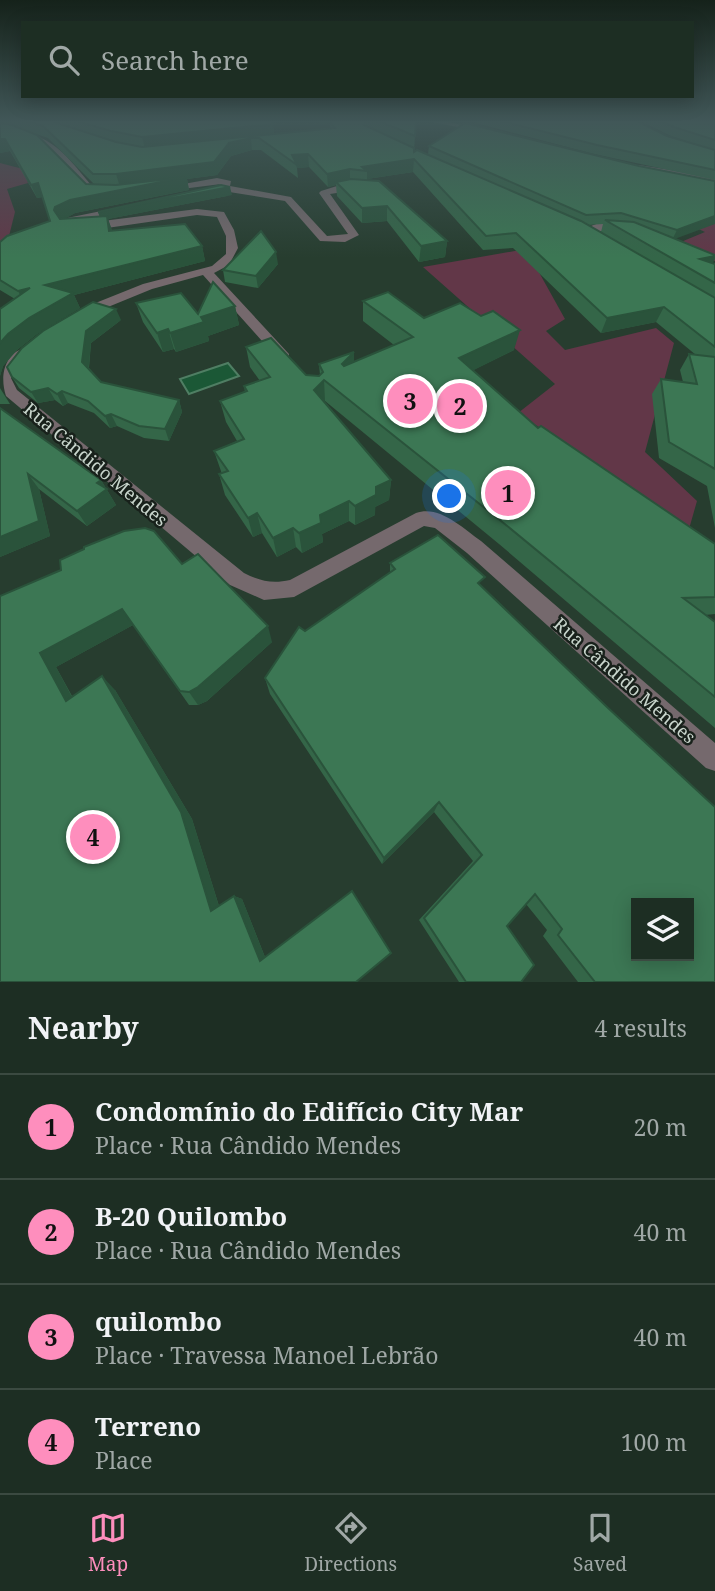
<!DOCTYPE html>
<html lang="en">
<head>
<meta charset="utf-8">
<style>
  :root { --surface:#1d2e23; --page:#25362b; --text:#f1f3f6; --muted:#a0a8a6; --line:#3b4a41; --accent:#fe8ebd }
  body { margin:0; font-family:"Noto Serif",serif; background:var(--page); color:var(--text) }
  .controls { position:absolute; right:21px; bottom:21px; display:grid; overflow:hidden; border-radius:0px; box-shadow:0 4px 18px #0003 }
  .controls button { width:63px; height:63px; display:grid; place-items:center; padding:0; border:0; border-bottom:2px solid var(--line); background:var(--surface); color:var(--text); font:35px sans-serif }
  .you { position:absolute; left:450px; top:497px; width:24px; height:24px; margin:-18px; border:5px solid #fff; border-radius:50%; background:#1a73e8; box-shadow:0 0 0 10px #1a73e833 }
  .badge { display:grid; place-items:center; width:46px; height:46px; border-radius:50%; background:var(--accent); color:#111; font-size:23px; font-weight:700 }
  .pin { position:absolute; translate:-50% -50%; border:4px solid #fff; box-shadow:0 2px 7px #0006 }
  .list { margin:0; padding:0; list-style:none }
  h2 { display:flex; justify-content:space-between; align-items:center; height:91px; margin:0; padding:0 28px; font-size:30px }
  h2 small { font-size:23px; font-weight:400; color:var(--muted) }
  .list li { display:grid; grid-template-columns:46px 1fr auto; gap:21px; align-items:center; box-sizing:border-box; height:105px; padding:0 28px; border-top:2px solid var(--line) }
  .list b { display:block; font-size:26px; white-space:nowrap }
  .list p { margin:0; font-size:23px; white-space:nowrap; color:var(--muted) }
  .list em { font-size:23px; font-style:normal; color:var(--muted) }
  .icon { flex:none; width:38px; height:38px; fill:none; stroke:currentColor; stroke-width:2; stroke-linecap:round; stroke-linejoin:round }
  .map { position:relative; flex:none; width:715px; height:982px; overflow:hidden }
  .search { position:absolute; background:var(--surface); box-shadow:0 4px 18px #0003; left:21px; right:21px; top:21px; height:77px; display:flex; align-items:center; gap:18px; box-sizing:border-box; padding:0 24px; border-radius:0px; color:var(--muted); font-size:26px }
  .sheet { height:511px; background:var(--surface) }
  nav { display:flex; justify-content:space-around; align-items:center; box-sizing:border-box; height:98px; border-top:2px solid var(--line); background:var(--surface); font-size:19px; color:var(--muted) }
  nav a { display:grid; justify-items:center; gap:4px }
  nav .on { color:var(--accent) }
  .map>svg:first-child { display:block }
  .green { fill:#623748 }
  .water { fill:#1b5836; stroke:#4f7e63; stroke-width:2 }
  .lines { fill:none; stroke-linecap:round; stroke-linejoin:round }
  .minor { fill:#75696d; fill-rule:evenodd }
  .wall { fill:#346648; fill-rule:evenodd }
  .shaded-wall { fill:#2a533b }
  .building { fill:#3c7754; stroke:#2a533b; stroke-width:2; fill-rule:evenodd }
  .labels { text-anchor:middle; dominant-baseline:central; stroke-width:5; stroke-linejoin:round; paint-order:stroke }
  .street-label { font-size:18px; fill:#c8d5cc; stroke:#18211b }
</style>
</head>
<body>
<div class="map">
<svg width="715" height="982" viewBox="0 0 715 982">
  <rect width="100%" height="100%" fill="#273d2f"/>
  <g class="green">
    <path d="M0,163L23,169L28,183L7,189L15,212L5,252L0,254Z"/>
    <path d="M715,207V261L676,244L705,232L655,209Z"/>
    <path d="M526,249L565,319L546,331L565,350L656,328L674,343L645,452L697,501L689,529L518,413L555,384L423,267Z"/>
  </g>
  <path class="water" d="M228,363L239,376L189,394L180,379Z"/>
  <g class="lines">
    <g class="minor">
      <path d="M427,121H443L487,130L483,132Z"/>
      <path d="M0,128C55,133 64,154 98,193L90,195C56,160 54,137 0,132Z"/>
      <path d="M639,165L715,177V183L636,170Z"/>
      <path d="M217,178L231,181L230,186L291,197L327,236L348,234L319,193L321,191L337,186L361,187L363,189L330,194L359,235L345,242L320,241L285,201L223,191L204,196L199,193L221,184L166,191L161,188Z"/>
      <path d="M121,207L126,210L124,212L71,225L197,209L224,212L234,230L238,248L229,265L214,273L289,354V360H279L203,275L152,289L86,316H78V310L143,284L212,266L226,254V236L217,217L197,215L79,232L66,231L60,225L67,218Z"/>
      <path d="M599,223L630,230C620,237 604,228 591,232L598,237L593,240L577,231Z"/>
      <path d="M24,348L31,352L11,378L17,390L244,573C260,581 272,584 290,580L416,513C440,505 462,528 481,541L715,743V771L706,768L467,553L435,528L424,526L294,597L264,600L230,585L6,396C0,378 3,355 24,348Z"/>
    </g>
  </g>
  <g class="wall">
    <path d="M0,121H271L273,124L274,134L330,128V122L321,125L318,121H416L414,152L428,154L429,146L639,166L715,181L675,239L715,264V528L707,486L659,458L652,394L661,379L683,382L680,370L689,354L696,355L656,322L601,333L513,248L483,250L413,172L367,179V180L447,241L445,257L419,262L387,221L362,223L337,196L336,185L328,187L309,167L297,168L298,178L261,150H252L231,156L217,175L187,179L189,190L75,213L64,219L100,217L98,212L232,195L108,219L112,231L202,246L205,261L74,295L80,308L37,334L17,350L3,366L0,376V309L15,299L0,290V242L50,221L42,197L37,198L10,151L0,153ZM19,128L48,138L94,184H86ZM603,224L601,232L588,225Z"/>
    <path d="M477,121H637L667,136L711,149L671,136L640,121H715V180L594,154L476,123Z"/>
    <path d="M278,264L258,288L225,282L223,270Z"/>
    <path d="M363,301L424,318L514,350L473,370L538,428L715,544V614L705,615L715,622V728L499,544L325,401L324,402L391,480L389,500L375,507V515L355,525L349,521L322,534L323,542L302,553L296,547L277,557L262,533L253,537L225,495L219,474H222L214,451L237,441L226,422L220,401L245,392L244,386L260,381L250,367L246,347L306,375L319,376L320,375L319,364L354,362L394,345L363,321Z"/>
    <path d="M136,303L198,314L235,306L239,325L208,336L209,341L176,352L174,349L163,352L143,322Z"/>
    <path d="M121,320L91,343L89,368L101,382L179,400L182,412L169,441L144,438L117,426L110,428L94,413L68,403L63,406L55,400L38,403L19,388L12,377Z"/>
    <path d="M0,388L10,404H0Z"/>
    <path d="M0,408L101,480L116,505L87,526L39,489L50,536L0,557Z"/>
    <path d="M390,563L482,586L715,982H578L543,936L547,930L526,904L507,926L521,982H459L419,920L473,861L434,812L382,864L270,694L265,678L305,631L390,573Z"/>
    <path d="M182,564L272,642L207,701L198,705H189L133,625L56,667L72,696L115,690L192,819L219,906L234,896L242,899L265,957L0,982V596Z"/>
  </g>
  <g class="shaded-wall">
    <path d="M321,121H334L321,125Z"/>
    <path d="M273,124L274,136L251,138L252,150L231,156L217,175L187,179L189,190L75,213L61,221L54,210L55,207L70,200L120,187L116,174L145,149L142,137Z"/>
    <path d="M0,139H5L10,151L0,153Z"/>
    <path d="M308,154L309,167L297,168L292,155Z"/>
    <path d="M414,159L413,172L367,179V171L362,167Z"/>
    <path d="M350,169V182H336V185L328,187L327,174Z"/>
    <path d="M38,183L43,197L37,198L31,185Z"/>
    <path d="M230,187L232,195L108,219L112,230L114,246L101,220L98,212Z"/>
    <path d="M387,206V221L362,223V208Z"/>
    <path d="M715,216V224L672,240L677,230Z"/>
    <path d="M447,241L445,257L419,262L421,246Z"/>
    <path d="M202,246L205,261L74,295L80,308L37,334L17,350L3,366L0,376V343L45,285Z"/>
    <path d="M276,252L278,264L258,288L256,276Z"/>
    <path d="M715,256V259L709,270L700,259Z"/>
    <path d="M30,288L26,307L18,291Z"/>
    <path d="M235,306L239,325L208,336L209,341L176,352L170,333L201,317Z"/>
    <path d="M664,307L656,322L601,333L607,318Z"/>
    <path d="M116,309L121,320L91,343L88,374L82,362L86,331Z"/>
    <path d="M168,329L174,349L163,352L157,333Z"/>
    <path d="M520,330L514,350L456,379L459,358Z"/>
    <path d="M354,352V372L342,384V364Z"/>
    <path d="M324,380L325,401L315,411L314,390Z"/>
    <path d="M48,388L55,400L38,403L31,392Z"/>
    <path d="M62,391L68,403L63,406L57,394Z"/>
    <path d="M179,400L182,412L169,441L165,429Z"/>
    <path d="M111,414L117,426L110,428L105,416Z"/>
    <path d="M28,474L39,489L50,536L0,557V537Z"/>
    <path d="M101,480L116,505L87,526L77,511L97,483Z"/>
    <path d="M391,480L389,500L375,507L376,487Z"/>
    <path d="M376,495L375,515L355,525V506Z"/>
    <path d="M349,501V521L322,534L323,542L302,553L299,533L320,515Z"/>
    <path d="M257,513L262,533L253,537L248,518Z"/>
    <path d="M293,528L296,547L277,557L273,538Z"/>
    <path d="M122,609L133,625L56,667L81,714L66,701L40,653Z"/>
    <path d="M268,626L272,642L207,701L198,705L189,692Z"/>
    <path d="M102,676L115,690L192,819L221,913L211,911Z"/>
    <path d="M439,802L434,812L382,864L384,858Z"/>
    <path d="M234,896L242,899L266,960L260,961Z"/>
  </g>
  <g class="building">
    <path d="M28,121H51L116,142L142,147L335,128L330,122L333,121H365L364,125L414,148V152L417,150L581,221L715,298V347L664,307L607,318L516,233L486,236L414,159L362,167L367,171L350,169L327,174L308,154L292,155L297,165L259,138H251L229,143L214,162L116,174H93L43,126Z"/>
    <path d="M77,121H271L273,124L142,137L111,131Z"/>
    <path d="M379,121H416L415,136Z"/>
    <path d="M501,121H637L667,136L715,150V170L597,145Z"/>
    <path d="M660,121H715V140L674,127Z"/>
    <path d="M0,123L12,125L37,135L86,184L116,185L186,177L70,200L55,207L54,210L60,219L107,216L109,231L185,224L202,246L45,285L73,293L29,318L8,334L0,343V309L30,288L18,291L0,280V242L7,236L50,221L38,183L31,185L5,139H0Z"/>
    <path d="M465,123L639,166L715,181V216L677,230L621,213L586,215L429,146Z"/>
    <path d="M351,179L379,181L447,241L421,246L387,206L362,208L336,182Z"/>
    <path d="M221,185L230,187L98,212Z"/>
    <path d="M605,220L634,222L715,255V256L700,259L715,264V283Z"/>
    <path d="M261,231L276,252L256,276L223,270Z"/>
    <path d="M213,282L235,306L201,317L204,322L170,333L168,329L157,333L136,303L181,293L198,314Z"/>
    <path d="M388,292L424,318L460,303L481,316L493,311L520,330L459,358L538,428L541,426L715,544V597L683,598L715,622V697L506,525L324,380L314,390L391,480L376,487V495L355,506L349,501L320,515L321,523L299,533L293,528L273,538L257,513L248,518L219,474L228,471L214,451L244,439L220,401L247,391L244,386L270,377L246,347L271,338L306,375L319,376L323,372L319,364L354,352L342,364L344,366L413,337L363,301Z"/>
    <path d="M93,302L116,309L86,331L82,362L101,382L179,400L165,429L139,426L111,414L105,416L88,401L62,391L57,394L48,388L31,392L12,377L7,367L22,348L43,331Z"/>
    <path d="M689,354L715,357V469L669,442L661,379L697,384Z"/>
    <path d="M0,408L101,480L97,483L107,489L77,511L28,474L39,521L0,537Z"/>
    <path d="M145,528L154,531L182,564L198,554L268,626L198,687L189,692L180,691L122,609L40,653L66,701L102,676L181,812L211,911L234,896L260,961L352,891L391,953L356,982H0V596L61,570L60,560L84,549V547L124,531Z"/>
    <path d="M438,535L485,577L478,583L607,707L715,807V982H595L558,935L562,929L535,894L507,926L534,965L521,982H466L424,918L482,855L439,802L384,858L265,678L299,627L305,631L395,569L390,563ZM636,903H689V956H636Z"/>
  </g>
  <linearGradient id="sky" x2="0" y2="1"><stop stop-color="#15221a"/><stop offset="0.47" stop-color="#415758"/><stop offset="1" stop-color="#415758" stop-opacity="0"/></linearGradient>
  <rect width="715" height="258" fill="url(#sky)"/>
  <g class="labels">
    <g class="street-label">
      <text transform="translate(96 464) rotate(40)">Rua Cândido Mendes</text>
      <text transform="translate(625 680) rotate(41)">Rua Cândido Mendes</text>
    </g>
  </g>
</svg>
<div class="controls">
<button><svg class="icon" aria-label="layers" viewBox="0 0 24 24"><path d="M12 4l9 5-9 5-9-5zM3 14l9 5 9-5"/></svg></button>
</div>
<div class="you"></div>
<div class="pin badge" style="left:508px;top:493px">1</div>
<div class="pin badge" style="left:460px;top:406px">2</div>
<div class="pin badge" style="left:410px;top:401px">3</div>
<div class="pin badge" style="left:93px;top:837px">4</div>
<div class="search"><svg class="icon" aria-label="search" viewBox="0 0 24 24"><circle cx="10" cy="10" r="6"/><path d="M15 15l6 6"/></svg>Search here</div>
</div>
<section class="sheet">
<h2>Nearby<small>4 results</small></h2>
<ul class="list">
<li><span class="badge">1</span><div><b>Condomínio do Edifício City Mar</b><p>Place · Rua Cândido Mendes</p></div><em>20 m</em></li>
<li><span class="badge">2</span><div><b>B-20 Quilombo</b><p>Place · Rua Cândido Mendes</p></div><em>40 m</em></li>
<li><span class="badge">3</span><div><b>quilombo</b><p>Place · Travessa Manoel Lebrão</p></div><em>40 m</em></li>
<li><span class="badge">4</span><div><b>Terreno</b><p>Place</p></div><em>100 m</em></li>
</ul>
</section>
<nav>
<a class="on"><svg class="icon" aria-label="map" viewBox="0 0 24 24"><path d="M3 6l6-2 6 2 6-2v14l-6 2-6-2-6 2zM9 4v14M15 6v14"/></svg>Map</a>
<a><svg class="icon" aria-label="directions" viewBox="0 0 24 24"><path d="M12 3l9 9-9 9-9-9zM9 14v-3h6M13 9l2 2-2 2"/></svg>Directions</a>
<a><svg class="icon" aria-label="saved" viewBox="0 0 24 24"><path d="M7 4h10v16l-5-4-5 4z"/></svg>Saved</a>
</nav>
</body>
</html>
